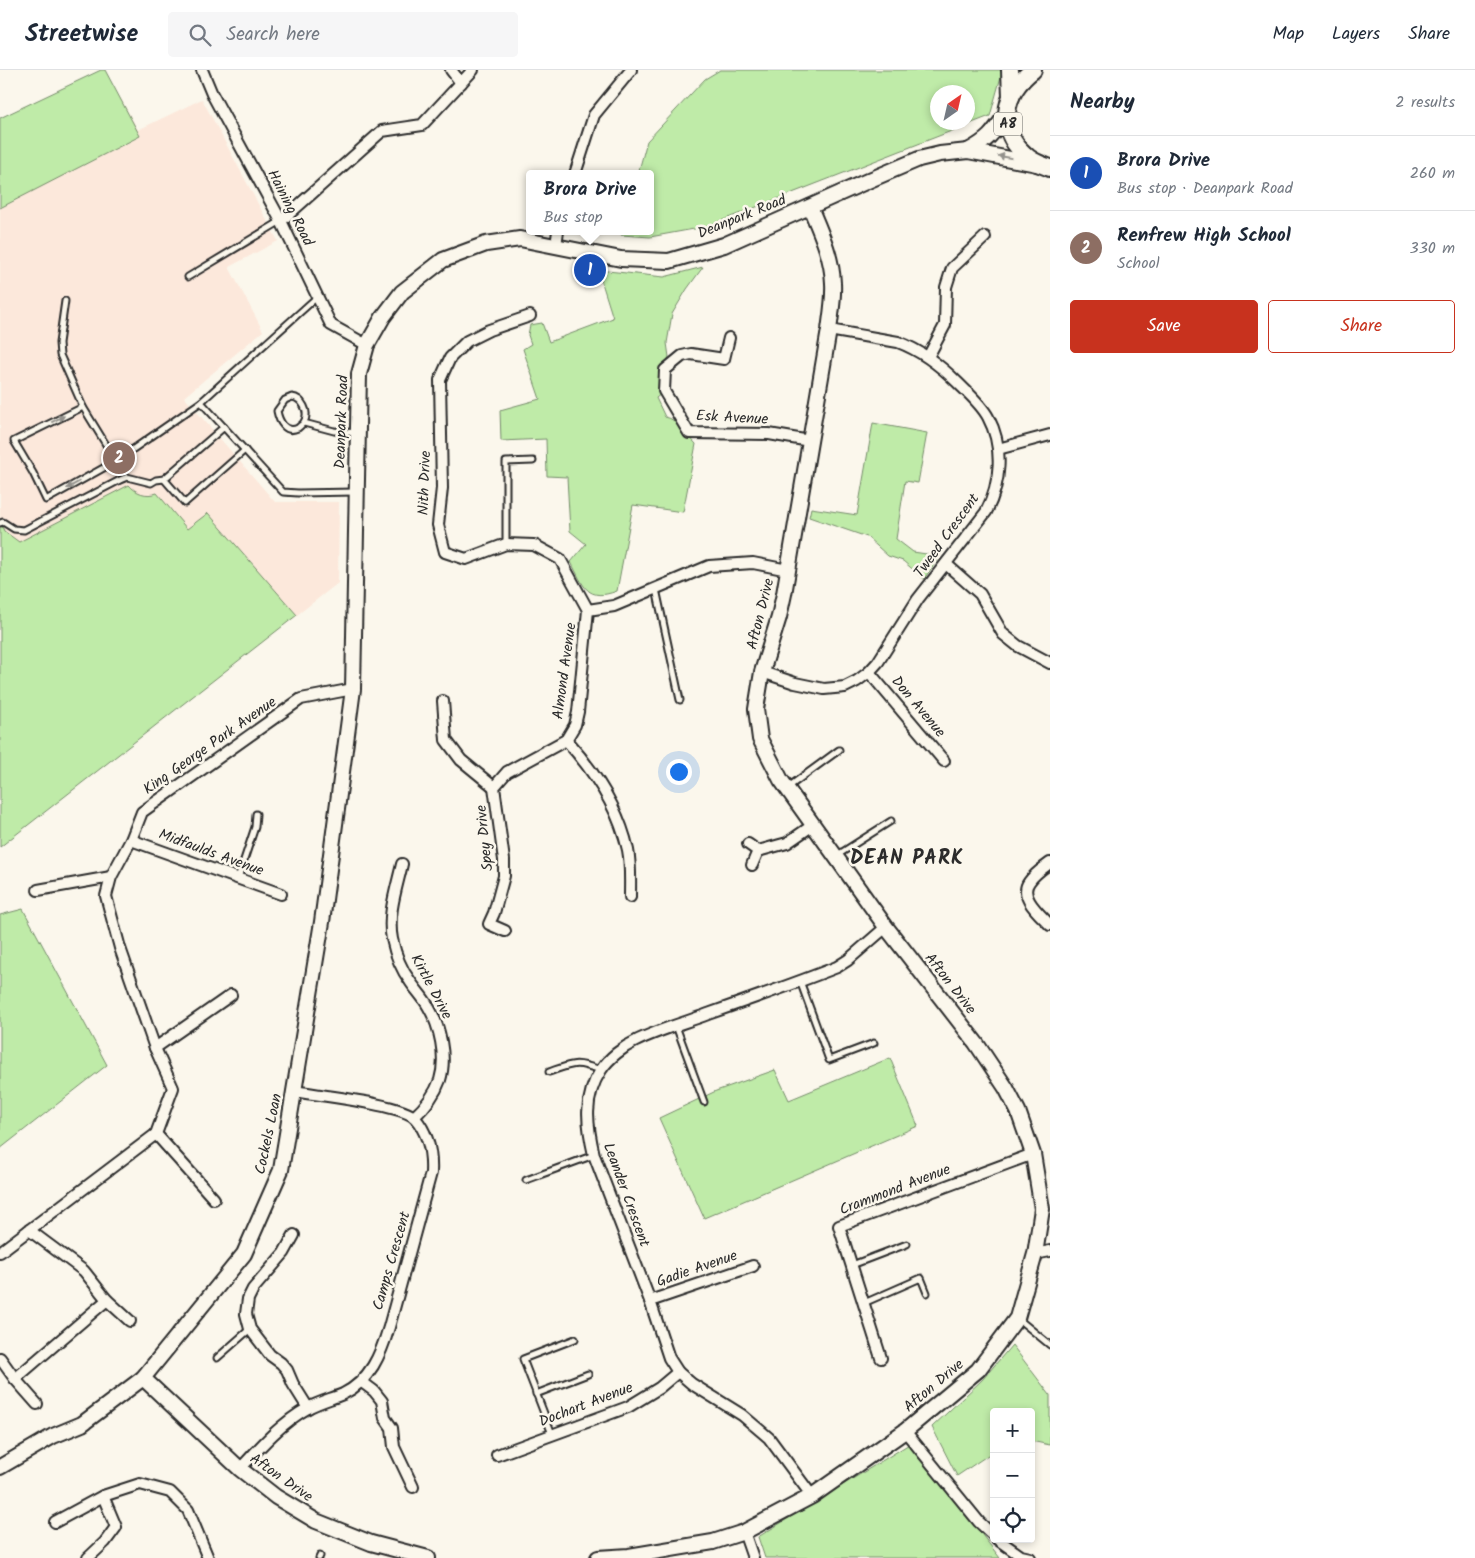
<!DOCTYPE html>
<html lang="en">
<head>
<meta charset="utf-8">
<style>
  :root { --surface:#fff; --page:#f6f6f7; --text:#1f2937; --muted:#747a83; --line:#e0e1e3; --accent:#c8321e }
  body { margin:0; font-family:Kalam,sans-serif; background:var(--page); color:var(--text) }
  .controls { position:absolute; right:15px; bottom:15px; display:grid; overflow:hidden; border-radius:5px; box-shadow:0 2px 8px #0003 }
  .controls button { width:45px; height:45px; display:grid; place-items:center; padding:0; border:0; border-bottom:1px solid var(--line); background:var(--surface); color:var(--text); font:25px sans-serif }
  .compass { position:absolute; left:930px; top:15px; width:45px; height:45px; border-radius:50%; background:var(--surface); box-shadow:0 2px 8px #0003; rotate:34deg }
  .you { position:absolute; left:678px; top:701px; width:18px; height:18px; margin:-12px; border:4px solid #fff; border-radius:50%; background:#1a73e8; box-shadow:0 0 0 8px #1a73e833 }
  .badge { display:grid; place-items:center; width:32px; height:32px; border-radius:50%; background:var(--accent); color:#fff; font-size:16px; font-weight:700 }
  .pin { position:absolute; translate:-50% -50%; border:2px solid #fff; box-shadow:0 1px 5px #0006 }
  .popup { position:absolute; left:526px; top:100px; width:128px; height:65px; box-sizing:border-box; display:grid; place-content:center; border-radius:5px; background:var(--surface); filter:drop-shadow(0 1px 4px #0005); font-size:16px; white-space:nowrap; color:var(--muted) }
  .popup b { font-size:19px; color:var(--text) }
  .popup::after { content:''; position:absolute; left:50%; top:100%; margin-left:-10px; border:10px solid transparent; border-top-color:var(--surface) }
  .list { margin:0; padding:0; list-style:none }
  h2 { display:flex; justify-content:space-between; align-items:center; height:65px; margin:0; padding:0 20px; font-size:21px }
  h2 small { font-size:16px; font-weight:400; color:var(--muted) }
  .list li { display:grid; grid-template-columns:32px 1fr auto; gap:15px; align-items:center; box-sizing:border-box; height:75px; padding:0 20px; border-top:1px solid var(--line) }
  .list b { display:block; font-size:19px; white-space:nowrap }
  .list p { margin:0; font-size:16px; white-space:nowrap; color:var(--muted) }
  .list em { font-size:16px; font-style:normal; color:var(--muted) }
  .actions { display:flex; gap:10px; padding:15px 20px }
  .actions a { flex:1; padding:11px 0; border:1px solid var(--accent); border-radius:5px; text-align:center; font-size:18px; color:var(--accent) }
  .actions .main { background:var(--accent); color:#fff }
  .icon { flex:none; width:28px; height:28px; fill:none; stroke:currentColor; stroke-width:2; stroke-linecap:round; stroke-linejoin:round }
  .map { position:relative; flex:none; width:1050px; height:1488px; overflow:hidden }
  header { display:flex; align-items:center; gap:30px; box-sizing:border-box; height:70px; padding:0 25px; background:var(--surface); border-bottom:1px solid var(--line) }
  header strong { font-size:24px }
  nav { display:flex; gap:28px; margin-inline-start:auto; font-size:18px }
  .search { width:350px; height:45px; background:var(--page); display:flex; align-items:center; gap:12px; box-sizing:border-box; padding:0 18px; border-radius:5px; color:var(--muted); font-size:19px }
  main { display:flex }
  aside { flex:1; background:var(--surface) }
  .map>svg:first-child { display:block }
  .built { fill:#fce8db }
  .green { fill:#bfeba8; stroke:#758b6a; fill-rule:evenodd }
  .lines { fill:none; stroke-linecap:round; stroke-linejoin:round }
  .lane-casing { stroke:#2b2b2b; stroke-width:9 }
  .street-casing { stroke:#2b2b2b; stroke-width:14 }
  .secondary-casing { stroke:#2b2b2b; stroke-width:18 }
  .primary-casing { stroke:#2b2b2b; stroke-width:20 }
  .lane { stroke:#fbf7ec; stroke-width:5 }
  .street { stroke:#fbf7ec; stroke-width:10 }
  .secondary { stroke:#fbf7ec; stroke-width:14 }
  .primary { stroke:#fbf7ec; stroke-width:16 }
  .oneway { fill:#93918c }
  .labels { text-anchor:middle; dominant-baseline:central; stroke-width:5; stroke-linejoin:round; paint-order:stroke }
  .shield { fill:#fbf7ec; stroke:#696865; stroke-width:1 }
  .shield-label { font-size:14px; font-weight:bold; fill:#2b2b2b }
  .street-label { font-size:15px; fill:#2b2b2b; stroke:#fbf7ec }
  .district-label { font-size:20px; font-weight:bold; letter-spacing:1px; fill:#2b2b2b; stroke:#fbf7ec }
</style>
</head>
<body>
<header>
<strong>Streetwise</strong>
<div class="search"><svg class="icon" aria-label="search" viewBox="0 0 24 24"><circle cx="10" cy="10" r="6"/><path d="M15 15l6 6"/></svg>Search here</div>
<nav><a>Map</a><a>Layers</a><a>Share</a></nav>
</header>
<main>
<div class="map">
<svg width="1050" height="1488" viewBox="0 0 1050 1488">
  <rect width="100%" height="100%" fill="#fbf7ec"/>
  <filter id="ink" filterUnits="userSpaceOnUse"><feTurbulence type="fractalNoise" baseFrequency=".02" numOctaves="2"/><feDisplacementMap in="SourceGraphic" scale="10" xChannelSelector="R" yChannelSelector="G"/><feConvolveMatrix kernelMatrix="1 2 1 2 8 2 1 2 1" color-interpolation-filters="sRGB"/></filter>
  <g filter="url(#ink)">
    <path class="built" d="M101,0H105L138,60L202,29L278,171L229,197L263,261L184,327L275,432H339L338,513L0,777V48Z"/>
    <g class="green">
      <path d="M101,0H105L140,66L0,138V48Z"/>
      <path d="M720,0H1000L1002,3L990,46L705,157L650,167L621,165L622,161H650V104H638L647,71L705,9ZM938,22H968V52H938Z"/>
      <path d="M703,197L687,219L672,244L667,273L669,287L662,300V323L656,328L665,347C678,349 687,365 696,374L683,442L633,435L617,521C587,532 584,517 571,492L586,474L570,461L567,407L547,406L546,369L501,371L500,340L540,329L523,279L531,274L528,265L530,255L542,253L549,272L613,248L598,200L664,207Z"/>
      <path d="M873,353L927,363L918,413L905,411L896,469L913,482L940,486L924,509L903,491L888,486L867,467L809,447L811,438L857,445Z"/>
      <path d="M129,415C136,423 146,427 157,423L187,459L208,443L297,545L0,777V452L4,461L19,472Z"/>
      <path d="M23,839L107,995L0,1079V845Z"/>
      <path d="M890,988L918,1056L704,1148L659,1048L716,1021L775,1000L789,1030Z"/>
      <path d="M1012,1275L1050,1325V1375L1031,1371V1342H994V1381L957,1406L932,1357L982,1310Z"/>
      <path d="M911,1373L1000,1488H765L758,1467Z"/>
    </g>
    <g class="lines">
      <defs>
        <g id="lane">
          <path d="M188,207L281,151"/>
          <path d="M317,227L201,332L283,422L298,423L355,422"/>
          <path d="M65,231L59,273L60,285L83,337"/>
          <path d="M292,327C302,328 310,342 304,352C303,354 300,356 298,358C285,364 279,351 277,341L285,330Z"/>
          <path d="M304,353L334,361L357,363"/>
          <path d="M224,357L164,409L185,433L245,380"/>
          <path d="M116,391L83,337L14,371L33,403L46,430L116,391L201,332"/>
          <path d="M0,453L3,452L14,459L24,460L120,410L127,407L151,413L156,410L164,409"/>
          <path d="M506,474V392L533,391"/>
          <path d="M656,519L680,630"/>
          <path d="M787,718L839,680"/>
          <path d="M836,786L891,751"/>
          <path d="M238,808L255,757L256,744"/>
          <path d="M800,911L829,990L874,973"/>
          <path d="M676,956L704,1032"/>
          <path d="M549,1002C574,993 575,991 601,1000"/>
          <path d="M526,1110L594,1085"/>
          <path d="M852,1195L907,1174"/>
          <path d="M864,1233L921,1208L927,1223"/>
          <path d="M1017,1248L1050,1275"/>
          <path d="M217,1288L250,1259"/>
          <path d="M536,1324L588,1304"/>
          <path d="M552,1364L523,1289L575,1269"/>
          <path d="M319,1488L320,1486"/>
        </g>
        <g id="street">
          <path d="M202,0L212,24L281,151L331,255L367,275"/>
          <path d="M451,0L461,13"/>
          <path d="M575,104L594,45L631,0"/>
          <path d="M281,151L382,61L422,55L473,0"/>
          <path d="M556,176L558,161"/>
          <path d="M530,246L489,260L467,271L450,288L440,310L442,418L438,455L445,482L466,489L506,474L534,475L560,489L588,540"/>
          <path d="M729,268L724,289L691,284L682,286L665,300L664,321L689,363L769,364L810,371"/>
          <path d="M928,287L945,255L946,217L952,198L985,167"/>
          <path d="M998,379L1050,365"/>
          <path d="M946,494L980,524L1003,564L1018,576L1050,593"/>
          <path d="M762,602L795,613L824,619L845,617L857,611L869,602L878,592L918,529L986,442C1001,413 1004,377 988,347C981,334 968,323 958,313C940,295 922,281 898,272L829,260"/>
          <path d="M869,602L944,691"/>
          <path d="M443,631L446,670L461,690L494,717"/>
          <path d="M131,770L281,824"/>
          <path d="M748,774L758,781L787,773L813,755"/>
          <path d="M1050,793C1043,798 1034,804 1029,812C1018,827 1041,845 1050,855"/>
          <path d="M402,794C397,817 387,844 392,869C395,883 401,899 410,911C415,919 423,927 428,936C440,956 447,987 440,1010C435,1024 425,1037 414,1047"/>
          <path d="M752,795L758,781"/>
          <path d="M38,820L111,807"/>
          <path d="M630,827C630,812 631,795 628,780C619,739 594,701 566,670L575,655L578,642L588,540L614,536L709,496L753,493L788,500"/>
          <path d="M505,861L489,854L494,843L504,806V790L494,717L507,702L566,670"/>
          <path d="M155,978L231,925"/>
          <path d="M156,1064L214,1129"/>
          <path d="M29,1160L84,1201L107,1230L130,1251"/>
          <path d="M294,1165L284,1183L253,1219L248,1229L246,1244L250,1259L270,1285L281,1293L287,1300L293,1314L308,1338"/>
          <path d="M0,1182L156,1064L173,1018L155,978L120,878L106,826L111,807L131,770L142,742L301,629L353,619"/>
          <path d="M1035,1184L1050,1181"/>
          <path d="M650,1231L753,1196"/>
          <path d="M0,1288L15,1309L37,1334"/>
          <path d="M881,1288L839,1156L1033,1084"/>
          <path d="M15,1309L107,1230"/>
          <path d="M362,1312L374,1321L382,1331L385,1348L392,1358L394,1377L413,1417"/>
          <path d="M905,1361L979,1452L994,1466"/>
          <path d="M497,1385L628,1337L659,1318L678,1302"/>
          <path d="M240,1399C260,1377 281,1353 308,1338C319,1332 331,1329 343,1324C370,1311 381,1284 389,1257L431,1103C432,1083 429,1064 415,1048C403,1034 316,1025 294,1021"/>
          <path d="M812,1426L769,1368L742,1345L692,1314L678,1302L669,1288L650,1231L594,1085C587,1055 583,1028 601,1000C609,988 623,977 636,971C658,960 684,953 708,944C751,929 794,914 837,897L848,890L886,857"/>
          <path d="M55,1452L103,1426L140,1414L170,1422L188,1440L208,1488"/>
          <path d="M744,1462L753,1488"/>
          <path d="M997,1469L1021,1486L1030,1488"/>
          <path d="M88,1488L105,1472L116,1457L103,1426"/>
        </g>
        <g id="secondary">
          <path d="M968,81C990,69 993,63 1007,43"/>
          <path d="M143,1308L240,1399L276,1427L316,1451L371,1473L428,1488"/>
          <path d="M0,1397L53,1366L82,1354L143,1308L244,1184L281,1100L322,852L353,619L359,304L367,275L383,247L402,222L443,190L486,174L520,169L621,189L669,191L724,175L872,109L919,89L940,84L968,81L1037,94"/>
          <path d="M598,1488L629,1486L713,1472L744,1462L812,1426L905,1361L978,1300L1017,1248L1035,1184L1042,1139L1033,1084L1018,1041L1006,1018L976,973L886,857L781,710L760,669L756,639L762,602L779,547L784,524L829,260C831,245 834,228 833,213C832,186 820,161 810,137"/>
        </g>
        <g id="primary">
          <path d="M1010,0L1011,27"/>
          <path d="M1033,0C1002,24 996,62 1029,88C1035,93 1043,95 1050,98"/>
        </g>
      </defs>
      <use href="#lane" class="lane-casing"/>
      <use href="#street" class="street-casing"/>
      <use href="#secondary" class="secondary-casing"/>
      <use href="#primary" class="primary-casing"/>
      <use href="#lane" class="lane"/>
      <use href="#street" class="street"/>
      <use href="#secondary" class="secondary"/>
      <use href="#primary" class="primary"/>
    </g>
    <defs><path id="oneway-solid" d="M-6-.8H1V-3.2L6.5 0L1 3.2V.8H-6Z" transform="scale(1.25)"/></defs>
    <g class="oneway">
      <use href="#oneway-solid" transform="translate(1005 87) rotate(-170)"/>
      <use href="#oneway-solid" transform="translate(58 349) rotate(-26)"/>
      <use href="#oneway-solid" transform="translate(73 415) rotate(151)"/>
    </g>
  </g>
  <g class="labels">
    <rect class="shield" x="994" y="42.5" width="28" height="23" rx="4"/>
    <g class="shield-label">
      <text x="1008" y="54">A8</text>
    </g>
    <g class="street-label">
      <text transform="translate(290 138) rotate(63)">Haining Road</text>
      <text transform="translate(742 147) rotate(-22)">Deanpark Road</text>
      <text transform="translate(732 348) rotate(3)">Esk Avenue</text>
      <text transform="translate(342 352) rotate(-88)">Deanpark Road</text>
      <text transform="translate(425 413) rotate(-88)">Nith Drive</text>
      <text transform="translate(947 466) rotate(-54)">Tweed Crescent</text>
      <text transform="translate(761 544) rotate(-76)">Afton Drive</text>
      <text transform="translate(565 601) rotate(-82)">Almond Avenue</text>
      <text transform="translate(918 637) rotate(50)">Don Avenue</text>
      <text transform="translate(210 676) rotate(-35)">King George Park Avenue</text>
      <text transform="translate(485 768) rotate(-96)">Spey Drive</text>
      <text transform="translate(211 783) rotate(20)">Midfaulds Avenue</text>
      <text transform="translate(950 914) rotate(52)">Afton Drive</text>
      <text transform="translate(431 917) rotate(62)">Kirtle Drive</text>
      <text transform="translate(269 1064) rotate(-78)">Cockels Loan</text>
      <text transform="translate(895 1120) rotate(-21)">Crammond Avenue</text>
      <text transform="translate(626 1125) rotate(70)">Leander Crescent</text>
      <text transform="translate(392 1191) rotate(-74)">Camps Crescent</text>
      <text transform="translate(697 1199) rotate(-19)">Gadie Avenue</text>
      <text transform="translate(934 1316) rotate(-40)">Afton Drive</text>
      <text transform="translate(586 1335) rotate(-21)">Dochart Avenue</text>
      <text transform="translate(281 1408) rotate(35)">Afton Drive</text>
    </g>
    <g class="district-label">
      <text x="907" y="789">DEAN PARK</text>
    </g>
  </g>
</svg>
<div class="controls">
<button>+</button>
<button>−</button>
<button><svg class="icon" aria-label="locate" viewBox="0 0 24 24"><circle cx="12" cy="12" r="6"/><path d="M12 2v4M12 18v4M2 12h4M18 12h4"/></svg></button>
</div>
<svg class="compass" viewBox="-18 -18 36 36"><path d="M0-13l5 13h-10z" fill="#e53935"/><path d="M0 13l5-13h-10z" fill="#747a83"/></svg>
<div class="you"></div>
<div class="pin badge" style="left:590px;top:200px;background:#1a4fb4">1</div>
<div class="popup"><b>Brora Drive</b>Bus stop</div>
<div class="pin badge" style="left:119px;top:388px;background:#8d6e63">2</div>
</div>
<aside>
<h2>Nearby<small>2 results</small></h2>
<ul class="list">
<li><span class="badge" style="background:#1a4fb4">1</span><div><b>Brora Drive</b><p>Bus stop · Deanpark Road</p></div><em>260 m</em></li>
<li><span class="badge" style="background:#8d6e63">2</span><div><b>Renfrew High School</b><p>School</p></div><em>330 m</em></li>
</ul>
<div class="actions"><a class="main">Save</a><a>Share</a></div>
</aside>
</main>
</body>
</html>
